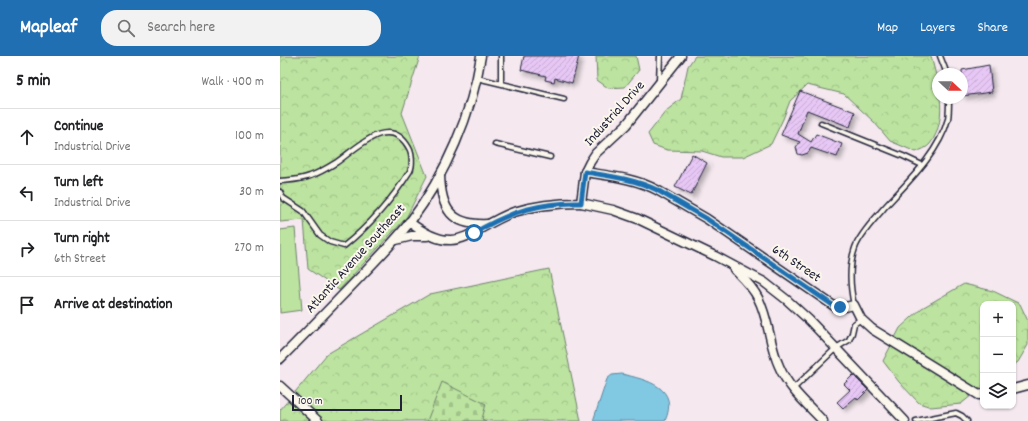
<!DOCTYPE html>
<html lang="en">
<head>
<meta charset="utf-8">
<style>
  :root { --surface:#fff; --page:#f2f2f2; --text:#202124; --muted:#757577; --line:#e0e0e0; --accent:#1f6fb2 }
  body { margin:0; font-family:Dekko,sans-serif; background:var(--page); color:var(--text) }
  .controls { position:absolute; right:12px; bottom:12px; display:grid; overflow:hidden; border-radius:8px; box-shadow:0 1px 3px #0004 }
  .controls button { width:36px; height:36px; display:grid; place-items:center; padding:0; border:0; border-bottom:1px solid var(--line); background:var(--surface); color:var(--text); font:20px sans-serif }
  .compass { position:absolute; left:652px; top:12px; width:36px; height:36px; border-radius:50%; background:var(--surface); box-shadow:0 1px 3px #0004; rotate:112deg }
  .scale { position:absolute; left:12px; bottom:10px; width:110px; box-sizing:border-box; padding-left:4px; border:2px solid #22223b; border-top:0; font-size:11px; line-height:14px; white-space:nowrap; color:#22223b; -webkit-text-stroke:3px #fbf7ec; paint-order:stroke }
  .stop { position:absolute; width:12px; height:12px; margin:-9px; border:3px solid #1f6fb2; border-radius:50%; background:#fff }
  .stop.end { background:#1f6fb2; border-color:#fff; box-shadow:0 1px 4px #0008 }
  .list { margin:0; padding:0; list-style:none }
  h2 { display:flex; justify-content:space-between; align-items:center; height:52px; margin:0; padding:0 16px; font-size:17px }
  h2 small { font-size:13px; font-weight:400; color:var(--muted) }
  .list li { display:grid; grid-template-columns:26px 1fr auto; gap:12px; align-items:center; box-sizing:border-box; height:56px; padding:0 16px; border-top:1px solid var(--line) }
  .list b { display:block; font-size:15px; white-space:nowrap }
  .list p { margin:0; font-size:13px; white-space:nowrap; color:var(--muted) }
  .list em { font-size:13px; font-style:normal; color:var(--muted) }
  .icon { flex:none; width:22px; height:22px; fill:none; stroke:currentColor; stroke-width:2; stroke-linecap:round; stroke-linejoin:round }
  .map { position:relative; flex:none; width:748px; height:365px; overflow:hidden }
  header { display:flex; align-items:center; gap:24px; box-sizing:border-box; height:56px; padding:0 20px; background:var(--accent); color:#fff }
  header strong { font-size:19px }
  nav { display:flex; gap:22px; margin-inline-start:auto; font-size:14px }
  .search { width:280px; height:36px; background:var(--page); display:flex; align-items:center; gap:10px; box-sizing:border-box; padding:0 14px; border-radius:16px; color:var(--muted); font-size:15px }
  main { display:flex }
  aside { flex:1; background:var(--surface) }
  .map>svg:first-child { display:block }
  .forest { fill:url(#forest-crowns); stroke:#6f826d }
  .cemetery { fill:url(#cemetery-stones); stroke:#6f826d }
  .green { fill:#bce39f; stroke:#6f826d }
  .water { fill:#81c8e2; stroke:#5b869f }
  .building { fill:url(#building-hatch); stroke:#22223b; filter:url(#shadow) }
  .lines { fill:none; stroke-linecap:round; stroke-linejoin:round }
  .lane-casing { stroke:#22223b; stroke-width:7 }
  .street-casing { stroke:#22223b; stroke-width:11 }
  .lane { stroke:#fbf7ec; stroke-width:4 }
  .street { stroke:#fbf7ec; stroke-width:8 }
  .route { stroke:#1f6fb2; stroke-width:5 }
  .labels { text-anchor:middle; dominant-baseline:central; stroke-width:4; stroke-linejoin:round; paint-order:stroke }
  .street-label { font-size:14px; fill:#22223b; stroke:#fbf7ec }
</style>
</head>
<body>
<header>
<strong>Mapleaf</strong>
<div class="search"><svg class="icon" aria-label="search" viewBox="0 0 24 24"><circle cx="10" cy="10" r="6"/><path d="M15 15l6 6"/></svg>Search here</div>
<nav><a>Map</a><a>Layers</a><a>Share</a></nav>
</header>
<main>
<aside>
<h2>5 min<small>Walk · 400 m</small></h2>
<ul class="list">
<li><svg class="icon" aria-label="ahead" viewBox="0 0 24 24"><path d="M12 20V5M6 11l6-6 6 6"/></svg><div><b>Continue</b><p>Industrial Drive</p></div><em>100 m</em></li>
<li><svg class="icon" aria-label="left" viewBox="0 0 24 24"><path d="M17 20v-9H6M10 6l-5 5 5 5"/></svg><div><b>Turn left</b><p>Industrial Drive</p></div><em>30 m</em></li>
<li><svg class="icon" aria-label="right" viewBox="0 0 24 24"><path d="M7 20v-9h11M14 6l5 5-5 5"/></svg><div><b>Turn right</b><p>6th Street</p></div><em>270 m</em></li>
<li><svg class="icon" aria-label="arrive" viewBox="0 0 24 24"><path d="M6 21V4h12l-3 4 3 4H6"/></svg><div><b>Arrive at destination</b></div></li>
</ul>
</aside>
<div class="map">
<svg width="748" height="365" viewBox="0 0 748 365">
  <defs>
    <pattern id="forest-crowns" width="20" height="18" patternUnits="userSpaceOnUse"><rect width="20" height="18" fill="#bce39f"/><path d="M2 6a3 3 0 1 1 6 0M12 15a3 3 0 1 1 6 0" fill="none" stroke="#a1c28a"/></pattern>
    <pattern id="cemetery-stones" width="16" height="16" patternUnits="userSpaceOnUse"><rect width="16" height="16" fill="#bce39f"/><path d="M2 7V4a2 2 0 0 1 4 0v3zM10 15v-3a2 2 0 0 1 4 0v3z" fill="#a1c28a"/></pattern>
    <pattern id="building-hatch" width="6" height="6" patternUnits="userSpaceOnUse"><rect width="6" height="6" fill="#e7c7f5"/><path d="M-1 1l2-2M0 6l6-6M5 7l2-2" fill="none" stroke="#c6abd3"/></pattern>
    <filter id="shadow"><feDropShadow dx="3.5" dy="3.5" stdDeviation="2" flood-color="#0004"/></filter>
  </defs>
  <rect width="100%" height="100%" fill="#f5e9ef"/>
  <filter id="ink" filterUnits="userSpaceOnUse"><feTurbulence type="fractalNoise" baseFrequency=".025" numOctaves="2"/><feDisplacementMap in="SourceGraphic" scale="8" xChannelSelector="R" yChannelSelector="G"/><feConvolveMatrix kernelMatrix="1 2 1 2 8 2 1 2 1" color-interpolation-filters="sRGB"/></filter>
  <g filter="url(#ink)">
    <g class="forest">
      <path d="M0,0H140L122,57L147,120L126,162L59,234L28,213L24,164L0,166Z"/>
      <path d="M316,0H356L359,14L345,31L328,32L317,24Z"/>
      <path d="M415,0H651L658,27V42H660C662,57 660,75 650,88C647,92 640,94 636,96L610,85L594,66L564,38L527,29L510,45L503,63L491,88L463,101H441L422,95L387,94L373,89L368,78L386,55L401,43L408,10Z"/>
      <path d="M269,213L301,365H0V354L47,298L150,238Z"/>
      <path d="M684,228L713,235L740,248L748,265V289L738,306L733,309V248H703V330L681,348L651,351L639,347L619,326L603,305L620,272L642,252Z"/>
    </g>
    <path class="cemetery" d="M162,326L206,348L202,363L206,365H147Z"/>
    <path class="green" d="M15,172L22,254L0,257V174Z"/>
    <path class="water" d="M342,318C367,324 400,331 385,365H313L327,323L332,319Z"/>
    <g class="building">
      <path d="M244,0H299L292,27L275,22L274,26L265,24L266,20L241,14Z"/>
      <path d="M709,9L712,36L682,40V14Z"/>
      <path d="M520,35L575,56L570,71L527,54L518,78L531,86L536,78L562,88L557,101L531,92L528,97L522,99L518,98L516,91L520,86L501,79Z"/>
      <path d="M412,98L427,107L411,139L395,131Z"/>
      <path d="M573,319L588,334L578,344L576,341L563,352L557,346L570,334L564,328Z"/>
    </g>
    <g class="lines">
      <defs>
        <g id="lane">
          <path d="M660,0L667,18"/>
          <path d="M197,22L284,43"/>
          <path d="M379,25L380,0"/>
          <path d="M221,27V0"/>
          <path d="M541,67L623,100L642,109"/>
          <path d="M215,88L270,101"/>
          <path d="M0,125C9,124 21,124 30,120C39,117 49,111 57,106C77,92 110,57 129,92C132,97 133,109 130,115C113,142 89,170 64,190L50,186L40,179L23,155L3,142L0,136"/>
          <path d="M574,249C570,231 569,209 575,192C580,178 595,163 604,152C627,127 659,97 668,63C669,57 669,49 669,42"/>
          <path d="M513,333L556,292L569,284L572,277L574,268L581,263"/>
          <path d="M636,365L676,357L682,360L687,365"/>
        </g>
        <g id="street">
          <path d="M305,116C330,120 355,122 377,134L427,163L554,250L565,251L574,249L581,263L592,273L699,339L703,338"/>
          <path d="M160,119C161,153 171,170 208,168"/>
          <path d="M301,147L333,154L358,163L435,200L484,226L507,244L529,264L625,365"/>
          <path d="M129,166C179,204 188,173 234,156C256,149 279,147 301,147L305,116L310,106L316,97L346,69L401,0"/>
          <path d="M116,184L132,180H147"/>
          <path d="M454,213C463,222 472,230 478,242C489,263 489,288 499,310C508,332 527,348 543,365"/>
          <path d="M0,303C28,275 55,247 83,218C99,201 115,185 130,166C165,120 192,58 201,0"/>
          <path d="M0,330L38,365"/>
          <path d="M733,333L748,329"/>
        </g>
      </defs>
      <use href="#lane" class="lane-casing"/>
      <use href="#street" class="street-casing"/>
      <use href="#lane" class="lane"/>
      <use href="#street" class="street"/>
    </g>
  </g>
  <g class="lines" filter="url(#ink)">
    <path class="route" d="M194,177C229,156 260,146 301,147L305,116C330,120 354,123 377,134L427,163L554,250L560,251"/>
  </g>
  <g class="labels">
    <g class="street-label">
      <text transform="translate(335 58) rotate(-48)">Industrial Drive</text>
      <text transform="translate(76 203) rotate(-48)">Atlantic Avenue Southeast</text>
      <text transform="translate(516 208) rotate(34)">6th Street</text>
    </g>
  </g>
</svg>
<div class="controls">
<button>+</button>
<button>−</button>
<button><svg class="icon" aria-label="layers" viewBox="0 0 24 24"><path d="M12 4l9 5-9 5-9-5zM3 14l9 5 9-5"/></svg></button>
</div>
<svg class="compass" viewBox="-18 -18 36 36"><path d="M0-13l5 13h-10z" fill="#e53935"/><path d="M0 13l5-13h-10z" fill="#757577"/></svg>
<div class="scale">100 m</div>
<div class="stop" style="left:194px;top:177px"></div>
<div class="stop end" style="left:560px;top:251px"></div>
</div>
</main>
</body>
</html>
